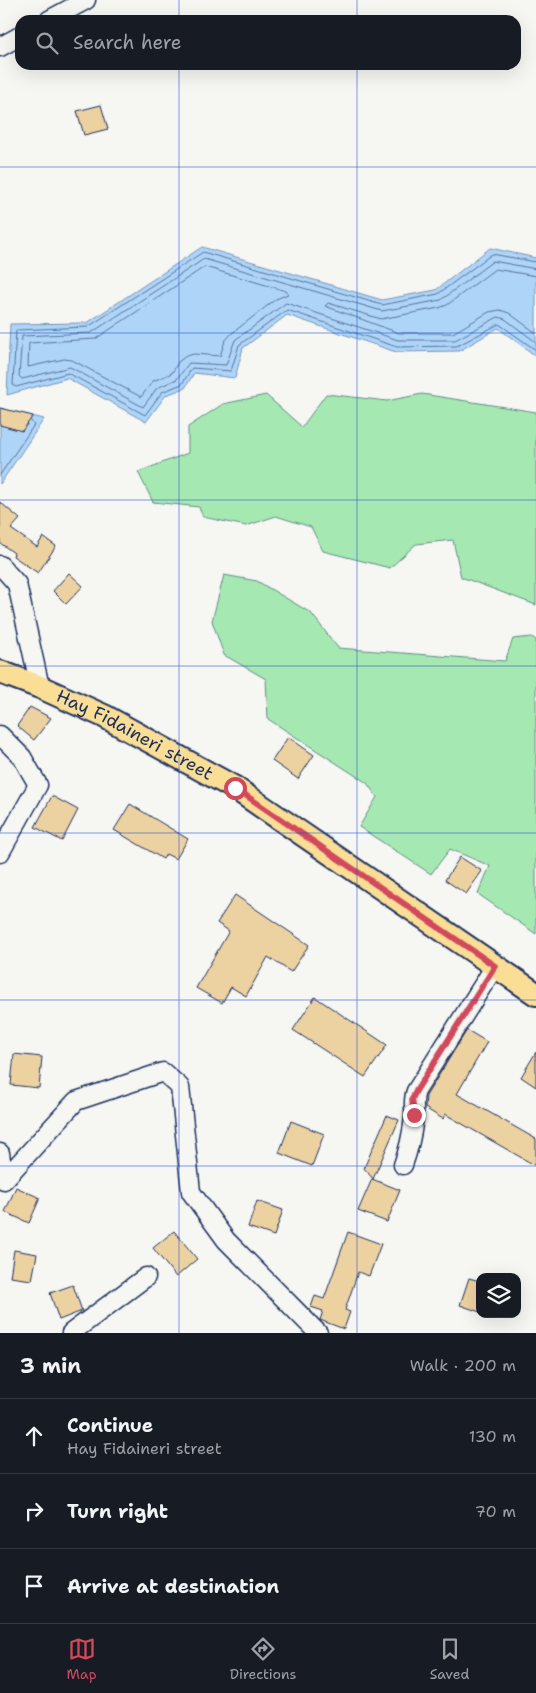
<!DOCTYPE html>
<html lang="en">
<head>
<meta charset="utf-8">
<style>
  :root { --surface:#171b24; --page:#20242c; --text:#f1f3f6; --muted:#9ea1a6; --line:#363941; --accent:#d1495b }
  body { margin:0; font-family:"Shantell Sans",sans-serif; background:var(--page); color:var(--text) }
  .controls { position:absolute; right:15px; bottom:15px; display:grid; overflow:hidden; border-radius:10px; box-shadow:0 5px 20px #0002 }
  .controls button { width:45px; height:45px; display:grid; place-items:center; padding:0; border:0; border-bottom:1px solid var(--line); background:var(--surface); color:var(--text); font:25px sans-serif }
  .stop { position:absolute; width:15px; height:15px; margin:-11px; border:4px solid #d1495b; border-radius:50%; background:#fff }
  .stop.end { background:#d1495b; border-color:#fff; box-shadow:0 1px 5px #0008 }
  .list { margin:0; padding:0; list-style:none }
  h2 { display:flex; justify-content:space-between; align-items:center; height:65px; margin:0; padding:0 20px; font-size:21px }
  h2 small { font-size:16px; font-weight:400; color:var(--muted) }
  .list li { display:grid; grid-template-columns:32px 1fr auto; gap:15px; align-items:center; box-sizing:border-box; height:75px; padding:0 20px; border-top:1px solid var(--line) }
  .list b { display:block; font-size:19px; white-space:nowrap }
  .list p { margin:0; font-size:16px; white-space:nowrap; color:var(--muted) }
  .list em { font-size:16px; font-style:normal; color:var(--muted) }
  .icon { flex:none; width:28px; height:28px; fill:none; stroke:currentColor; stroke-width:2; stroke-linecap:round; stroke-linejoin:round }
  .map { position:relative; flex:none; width:536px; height:1333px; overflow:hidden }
  .search { position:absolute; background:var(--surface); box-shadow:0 5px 20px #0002; left:15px; right:15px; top:15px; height:55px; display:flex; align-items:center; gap:12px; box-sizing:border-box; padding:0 18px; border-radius:15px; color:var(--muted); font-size:19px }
  .sheet { height:290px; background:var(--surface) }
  nav { display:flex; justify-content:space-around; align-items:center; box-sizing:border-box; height:70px; border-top:1px solid var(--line); background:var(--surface); font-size:14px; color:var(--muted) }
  nav a { display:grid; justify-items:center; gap:2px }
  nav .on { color:var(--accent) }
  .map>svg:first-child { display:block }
  .green { fill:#a6e8b1; stroke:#608c88 }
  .water { fill:#aed5f8; stroke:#7393ba }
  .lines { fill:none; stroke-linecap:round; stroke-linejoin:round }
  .shore { stroke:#56719c; stroke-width:1 }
  .building { fill:#edd2a1; stroke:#1b2f5e }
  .minor-casing { stroke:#1b2f5e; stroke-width:21 }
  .major-casing { stroke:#1b2f5e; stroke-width:26 }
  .minor { stroke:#f6f6f2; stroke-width:18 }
  .major { stroke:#fbde96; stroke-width:22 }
  .route { stroke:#d1495b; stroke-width:6 }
  .grid { fill:none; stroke:#1d4ed8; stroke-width:1; stroke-opacity:0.55 }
  .labels { text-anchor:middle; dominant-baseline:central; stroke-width:4; stroke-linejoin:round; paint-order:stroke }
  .street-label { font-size:18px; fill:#1b2f5e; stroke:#f6f6f2 }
</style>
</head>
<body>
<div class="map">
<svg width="536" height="1333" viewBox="0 0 536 1333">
  <rect width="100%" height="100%" fill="#f6f6f2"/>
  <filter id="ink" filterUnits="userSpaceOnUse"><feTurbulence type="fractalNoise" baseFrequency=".02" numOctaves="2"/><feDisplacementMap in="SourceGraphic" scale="10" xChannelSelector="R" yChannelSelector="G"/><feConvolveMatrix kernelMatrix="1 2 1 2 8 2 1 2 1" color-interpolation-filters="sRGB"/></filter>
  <g filter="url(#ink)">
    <g class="green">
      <path d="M326,394L387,401L422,394L536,412V605L461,577L453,540L416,544L390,568L323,551L311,527L276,516L246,526L203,517L199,507L153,502L138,472L188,453V427L223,404L266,395L302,427Z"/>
      <path d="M224,575L257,581L311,613L338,648L505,661L513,639L532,637L536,640V934L478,894L490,866L450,849L431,874L359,827L377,797L367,783L268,719L266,679L224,655L212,621Z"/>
    </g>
    <g class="water">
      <path d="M202,247L382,300L436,290L490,248L536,258V356L498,328L459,351L396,352L287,315L243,348L235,378L194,373L185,388L166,395L146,422L67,378L7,395L10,324L87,323Z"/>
      <path d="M0,408L44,419L0,484Z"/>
    </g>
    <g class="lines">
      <g class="shore">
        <path d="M536,262L492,254L438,294L382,305L203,252L88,327L16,330L13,385L16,387L68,373L145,415L162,392L182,384L192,368L231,371L239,345L287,310L397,347L457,346L499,324L536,350"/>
        <path d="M205,267L286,291L288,294L276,299L231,334L225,341L220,356L194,354L186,356L178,362L172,373L153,381L141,397L72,360L64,359L28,367L29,343L95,339Z"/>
        <path d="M536,269L493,261L441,300L382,311L204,259L91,333L22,336L19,376L22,379L70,367L143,407L157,388L177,379L189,363L226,365L235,340L286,303L398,340H455L498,317L505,319L536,342"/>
        <path d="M536,276L495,269L447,305L439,308L381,319L328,303L325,306L399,333H453L489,312L500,310L509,313L536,333"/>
        <path d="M0,475L34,425L31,421"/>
      </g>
    </g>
    <g class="building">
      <path d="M101,105L108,129L84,135L77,111Z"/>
      <path d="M0,408L33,416L22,431L0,425Z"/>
      <path d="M0,502L20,519L11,529L37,547L43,537L56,546L38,573L13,556L14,553L0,543Z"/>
      <path d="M69,573L83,586L66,604L53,591Z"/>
      <path d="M30,707L51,718L34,740L17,726Z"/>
      <path d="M288,737L314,755L298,779L272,761Z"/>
      <path d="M52,796L78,810L62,841L35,827Z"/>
      <path d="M130,804L188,839L176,859L166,854L163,859L114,830Z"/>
      <path d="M460,857L482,871L466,894L445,880Z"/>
      <path d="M235,895L309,945L291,972L268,957L246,996L231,987L222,1003L196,988L229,931L217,923Z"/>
      <path d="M315,997L387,1045L365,1077L293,1030Z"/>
      <path d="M467,1030L487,1042L457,1094L536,1139V1166L445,1114L443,1119L425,1108L426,1096Z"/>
      <path d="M536,1052V1087L521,1077Z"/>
      <path d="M14,1054L42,1057L39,1088L11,1085Z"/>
      <path d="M387,1115L399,1120L373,1179L364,1168Z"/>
      <path d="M291,1121L324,1134L312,1166L279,1153Z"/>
      <path d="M372,1179L400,1190L387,1222L358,1211Z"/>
      <path d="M16,1187L40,1198L29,1223L5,1212Z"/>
      <path d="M257,1201L283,1210L274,1236L248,1227Z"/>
      <path d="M174,1231L197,1259L176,1277L153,1248Z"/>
      <path d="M348,1232L381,1244L369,1276L358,1272L345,1310L350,1312L344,1329L320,1320L323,1311L311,1307L315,1296L324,1299Z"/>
      <path d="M14,1250L37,1254L32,1280L10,1277Z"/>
      <path d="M469,1278L480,1281V1312L460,1305Z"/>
      <path d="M73,1285L82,1311L59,1320L50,1293Z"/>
    </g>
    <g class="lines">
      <defs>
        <g id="minor">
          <path d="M49,20L86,0"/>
          <path d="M0,47L20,36"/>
          <path d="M0,565L17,584L40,687"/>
          <path d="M0,735L22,757L38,785L0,853"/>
          <path d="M0,1153L4,1180L76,1101L163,1072L180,1087L191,1192L226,1240L318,1333"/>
          <path d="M403,1165C409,1149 412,1134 414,1118C415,1108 412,1101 416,1091L495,966"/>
          <path d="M71,1333L146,1277"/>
        </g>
        <g id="major">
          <path id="s1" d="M0,672L40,687L104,716L235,788L536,994"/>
        </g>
      </defs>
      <use href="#minor" class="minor-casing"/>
      <use href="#major" class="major-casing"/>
      <use href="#minor" class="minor"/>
      <use href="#major" class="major"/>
    </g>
  </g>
  <g class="lines" filter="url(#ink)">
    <path class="route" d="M235,788L495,966L416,1091L412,1099L414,1115"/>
  </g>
  <path class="grid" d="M179,0V20M357,0V20M179,65V1333M357,65V1333M0,167H536M0,333H536M0,500H536M0,666H536M0,833H536M0,1000H536M0,1166H536"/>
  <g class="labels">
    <g class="street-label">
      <text stroke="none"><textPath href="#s1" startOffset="149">Hay Fidaineri street</textPath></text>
    </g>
  </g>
</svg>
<div class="controls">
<button><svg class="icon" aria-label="layers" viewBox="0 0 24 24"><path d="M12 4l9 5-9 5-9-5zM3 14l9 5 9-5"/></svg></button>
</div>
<div class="stop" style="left:235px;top:788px"></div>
<div class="stop end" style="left:414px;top:1115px"></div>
<div class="search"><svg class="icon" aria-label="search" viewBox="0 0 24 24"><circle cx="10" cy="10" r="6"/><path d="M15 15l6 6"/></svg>Search here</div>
</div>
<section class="sheet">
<h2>3 min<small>Walk · 200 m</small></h2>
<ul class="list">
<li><svg class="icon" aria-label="ahead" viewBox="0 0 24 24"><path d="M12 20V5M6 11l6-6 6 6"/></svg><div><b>Continue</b><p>Hay Fidaineri street</p></div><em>130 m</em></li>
<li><svg class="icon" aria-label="right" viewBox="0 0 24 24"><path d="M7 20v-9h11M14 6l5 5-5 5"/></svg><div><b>Turn right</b></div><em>70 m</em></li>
<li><svg class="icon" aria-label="arrive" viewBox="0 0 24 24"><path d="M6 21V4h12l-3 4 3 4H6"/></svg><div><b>Arrive at destination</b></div></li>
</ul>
</section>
<nav>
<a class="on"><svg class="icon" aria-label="map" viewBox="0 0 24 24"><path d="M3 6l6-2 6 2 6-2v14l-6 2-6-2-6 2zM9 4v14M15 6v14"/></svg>Map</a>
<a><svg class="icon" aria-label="directions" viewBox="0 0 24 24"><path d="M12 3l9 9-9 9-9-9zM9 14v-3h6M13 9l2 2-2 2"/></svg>Directions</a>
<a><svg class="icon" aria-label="saved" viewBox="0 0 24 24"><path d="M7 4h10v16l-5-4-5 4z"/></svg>Saved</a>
</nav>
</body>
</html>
